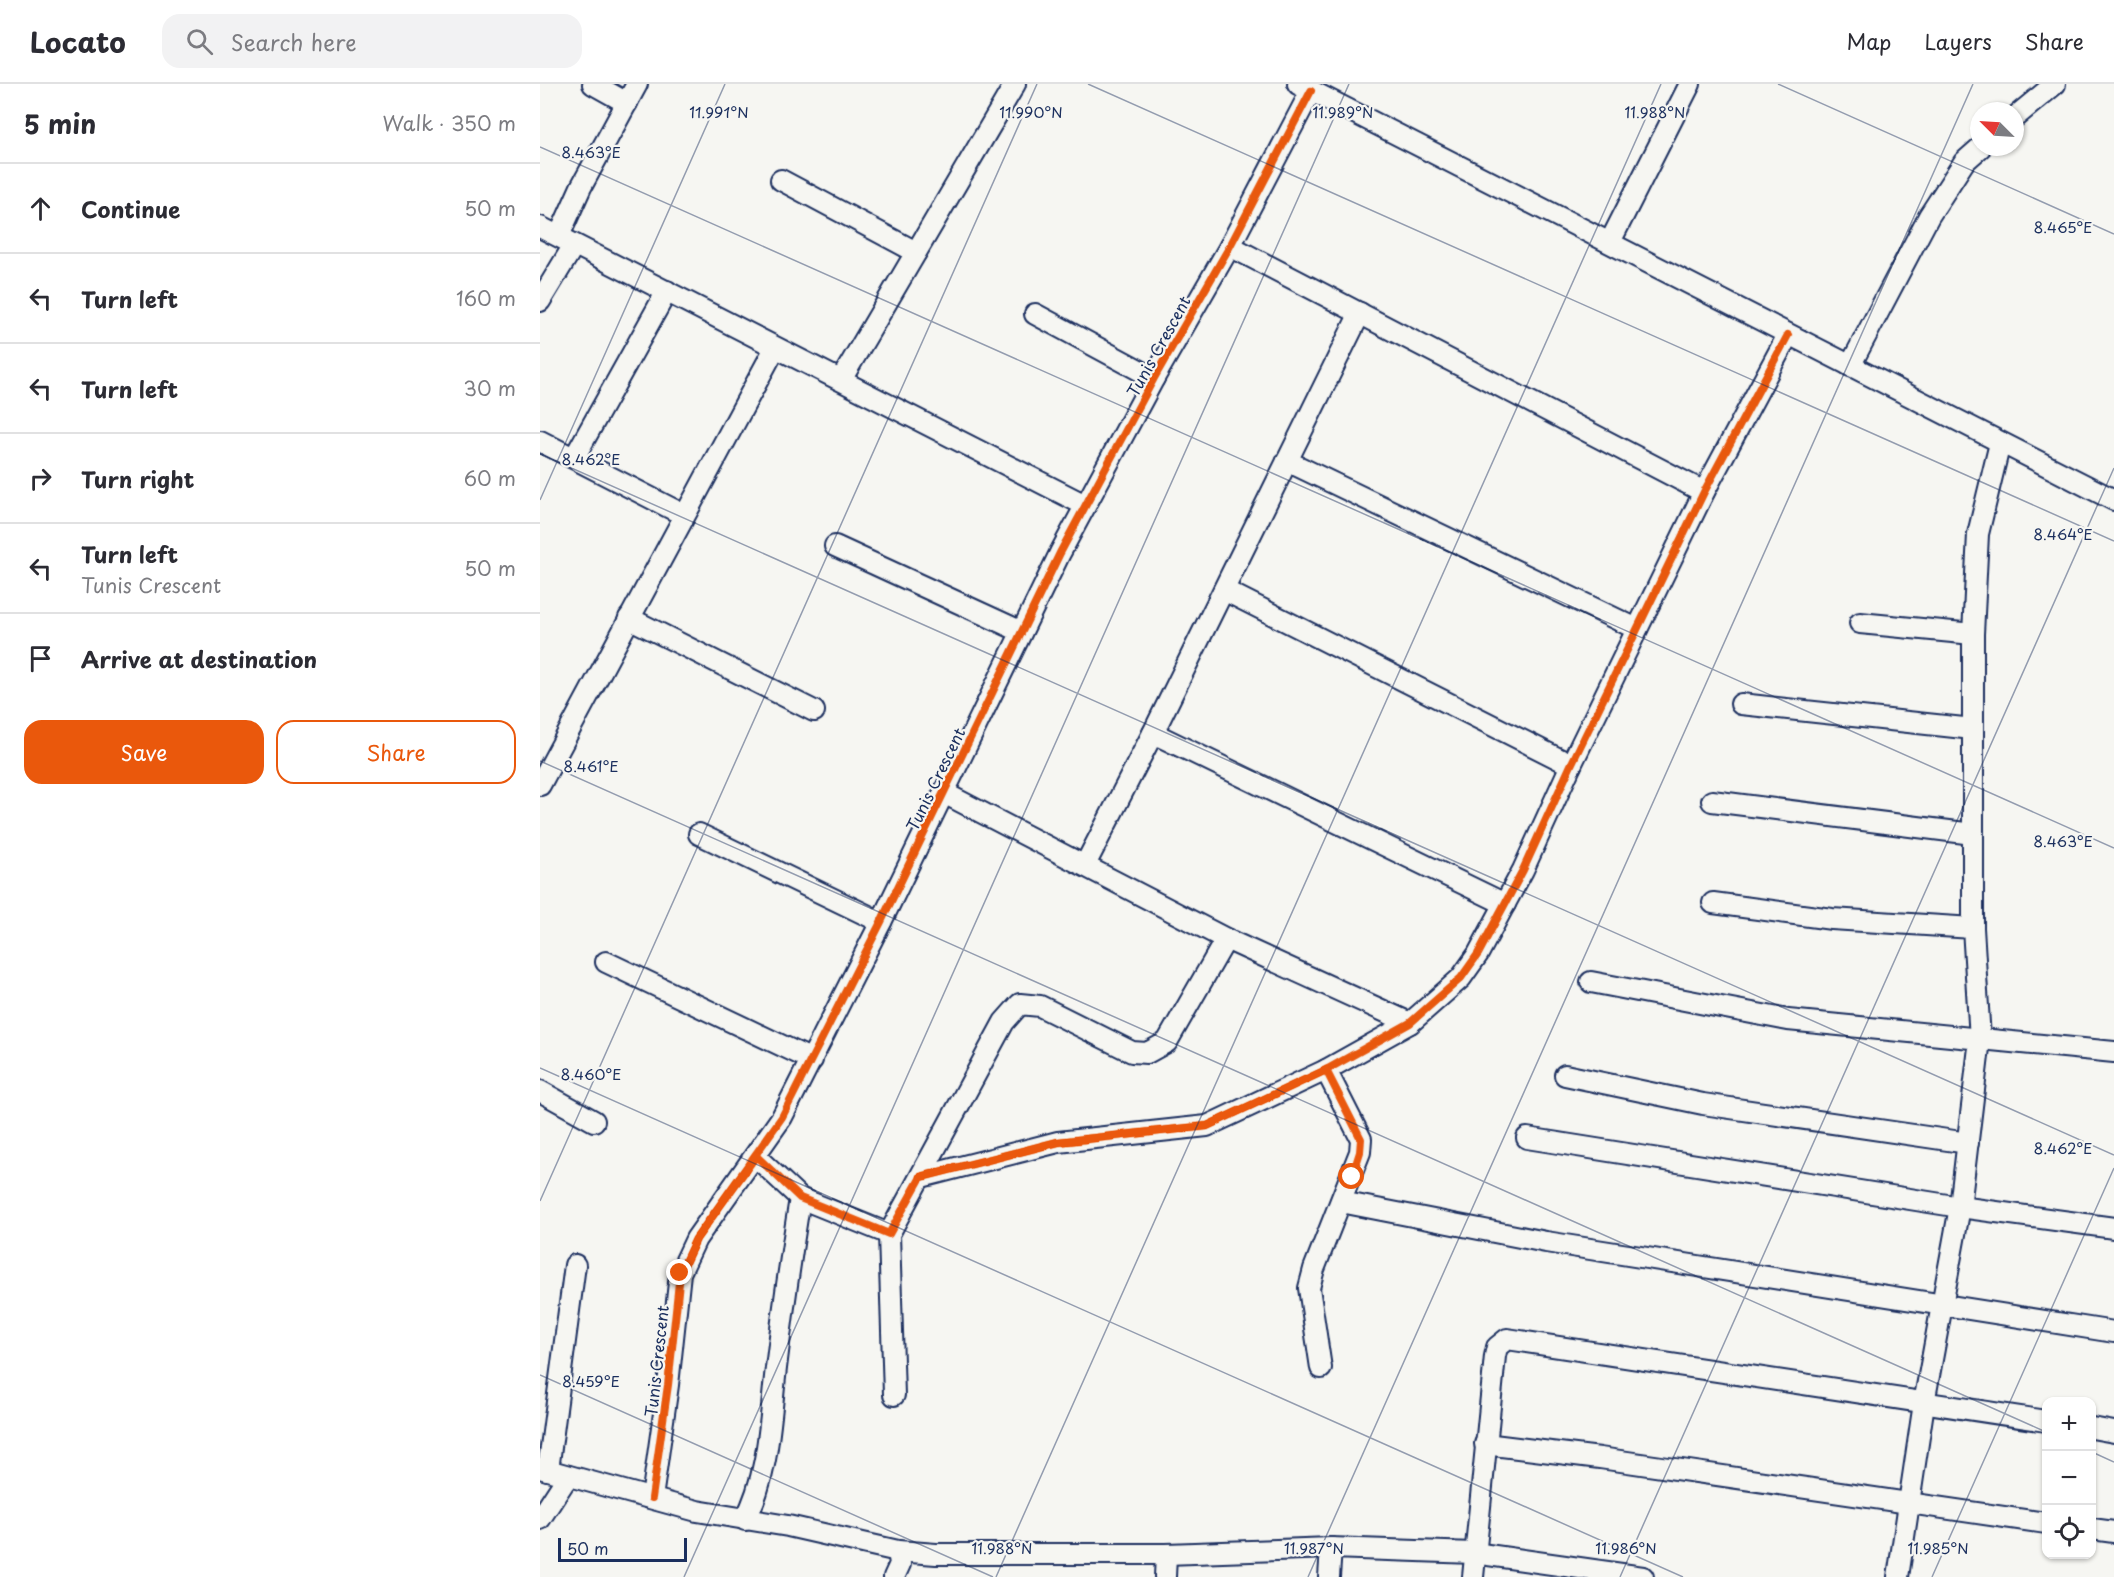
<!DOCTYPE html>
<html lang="en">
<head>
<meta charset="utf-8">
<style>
  :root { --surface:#fff; --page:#f2f2f3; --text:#2b2b33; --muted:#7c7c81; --line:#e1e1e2; --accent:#ea580c }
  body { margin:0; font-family:"Playpen Sans",sans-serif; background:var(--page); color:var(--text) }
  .controls { position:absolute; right:18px; bottom:18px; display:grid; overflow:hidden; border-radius:12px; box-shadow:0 2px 4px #0004 }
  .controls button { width:54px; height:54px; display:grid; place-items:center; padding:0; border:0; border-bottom:2px solid var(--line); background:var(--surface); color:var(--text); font:30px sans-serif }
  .compass { position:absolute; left:1430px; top:18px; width:54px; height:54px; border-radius:50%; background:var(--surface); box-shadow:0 2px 4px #0004; rotate:294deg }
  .scale { position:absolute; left:18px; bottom:15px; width:129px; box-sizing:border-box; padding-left:6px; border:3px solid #1b2f5e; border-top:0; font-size:16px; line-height:21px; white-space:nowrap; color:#1b2f5e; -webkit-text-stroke:4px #f6f6f2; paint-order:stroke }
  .stop { position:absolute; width:18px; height:18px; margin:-14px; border:4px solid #ea580c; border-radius:50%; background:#fff }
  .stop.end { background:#ea580c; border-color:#fff; box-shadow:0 2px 6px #0008 }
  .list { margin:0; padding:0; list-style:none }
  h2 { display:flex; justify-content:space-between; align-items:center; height:78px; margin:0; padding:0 24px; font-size:26px }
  h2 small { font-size:20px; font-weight:400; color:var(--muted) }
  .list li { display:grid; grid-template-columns:39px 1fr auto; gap:18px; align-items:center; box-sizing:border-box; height:90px; padding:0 24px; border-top:2px solid var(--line) }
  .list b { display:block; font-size:22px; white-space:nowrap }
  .list p { margin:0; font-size:20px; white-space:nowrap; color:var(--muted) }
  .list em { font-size:20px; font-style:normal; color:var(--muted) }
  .actions { display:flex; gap:12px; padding:18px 24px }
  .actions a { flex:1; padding:14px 0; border:2px solid var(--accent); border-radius:18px; text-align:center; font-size:21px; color:var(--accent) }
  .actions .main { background:var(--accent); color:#fff }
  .icon { flex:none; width:33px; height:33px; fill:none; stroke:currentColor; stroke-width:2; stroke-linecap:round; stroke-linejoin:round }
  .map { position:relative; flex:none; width:1574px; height:1493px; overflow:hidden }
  header { display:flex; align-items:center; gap:36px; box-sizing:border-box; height:84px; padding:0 30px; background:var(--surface); border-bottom:2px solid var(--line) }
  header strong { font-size:28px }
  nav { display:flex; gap:33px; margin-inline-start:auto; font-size:21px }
  .search { width:420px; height:54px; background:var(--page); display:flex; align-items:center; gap:15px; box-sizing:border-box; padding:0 21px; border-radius:18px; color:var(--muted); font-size:22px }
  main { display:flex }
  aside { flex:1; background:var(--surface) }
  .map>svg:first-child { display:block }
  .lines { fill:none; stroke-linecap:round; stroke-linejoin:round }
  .minor-casing { stroke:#1b2f5e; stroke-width:24 }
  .minor { stroke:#f6f6f2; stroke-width:20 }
  .cycleway-casing { stroke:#f6f6f2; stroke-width:11 }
  .cycleway { stroke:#e8590c; stroke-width:8 }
  .route { stroke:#ea580c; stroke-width:8 }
  .ticks { fill:none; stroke:#1b2f5e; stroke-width:1.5; stroke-opacity:0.45 }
  .labels { text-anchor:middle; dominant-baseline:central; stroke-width:4.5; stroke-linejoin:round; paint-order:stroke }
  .street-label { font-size:16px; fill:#1b2f5e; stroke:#f6f6f2 }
  .ticks-label { font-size:15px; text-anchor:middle; fill:#1b2f5e; stroke:#f6f6f2; stroke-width:4.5; stroke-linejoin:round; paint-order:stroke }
</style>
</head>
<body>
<header>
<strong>Locato</strong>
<div class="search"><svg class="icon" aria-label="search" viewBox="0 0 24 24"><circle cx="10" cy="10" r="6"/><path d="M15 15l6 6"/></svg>Search here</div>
<nav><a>Map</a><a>Layers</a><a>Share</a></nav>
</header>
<main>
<aside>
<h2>5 min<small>Walk · 350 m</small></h2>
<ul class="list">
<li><svg class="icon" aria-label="ahead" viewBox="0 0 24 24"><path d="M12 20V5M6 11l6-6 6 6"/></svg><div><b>Continue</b></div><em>50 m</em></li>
<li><svg class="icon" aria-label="left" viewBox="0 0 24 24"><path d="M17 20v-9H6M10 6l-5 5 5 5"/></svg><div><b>Turn left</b></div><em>160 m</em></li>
<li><svg class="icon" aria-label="left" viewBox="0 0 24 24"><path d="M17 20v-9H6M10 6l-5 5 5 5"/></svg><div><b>Turn left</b></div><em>30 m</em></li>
<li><svg class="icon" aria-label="right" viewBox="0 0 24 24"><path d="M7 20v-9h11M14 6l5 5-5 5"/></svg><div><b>Turn right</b></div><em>60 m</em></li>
<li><svg class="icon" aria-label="left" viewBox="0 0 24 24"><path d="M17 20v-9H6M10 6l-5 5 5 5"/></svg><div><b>Turn left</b><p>Tunis Crescent</p></div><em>50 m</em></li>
<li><svg class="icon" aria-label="arrive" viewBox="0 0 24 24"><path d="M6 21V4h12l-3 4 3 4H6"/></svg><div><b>Arrive at destination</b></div></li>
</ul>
<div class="actions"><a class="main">Save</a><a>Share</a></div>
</aside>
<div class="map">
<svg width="1574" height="1493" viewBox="0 0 1574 1493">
  <rect width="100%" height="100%" fill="#f6f6f2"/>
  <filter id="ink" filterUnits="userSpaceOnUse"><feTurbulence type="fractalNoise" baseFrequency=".0167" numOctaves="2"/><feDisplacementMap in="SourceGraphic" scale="12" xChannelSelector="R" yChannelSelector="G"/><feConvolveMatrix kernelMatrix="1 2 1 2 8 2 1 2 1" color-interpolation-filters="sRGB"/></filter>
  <g filter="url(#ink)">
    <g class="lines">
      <defs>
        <g id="minor">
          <path d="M53,0L87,19"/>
          <path d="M758,0L1574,416"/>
          <path d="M1475,33L1515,0"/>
          <path d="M241,96L376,168"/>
          <path d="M0,143L545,421"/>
          <path d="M19,152L41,103L97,0"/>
          <path d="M1070,158L1150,0"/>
          <path d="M690,162L1164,408"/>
          <path d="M0,217L34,161"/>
          <path d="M495,230L614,294"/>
          <path d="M1310,282L1389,132L1424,78L1441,63"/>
          <path d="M301,296L475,0"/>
          <path d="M0,357L144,431"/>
          <path d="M34,374L127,207"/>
          <path d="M747,377L1097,545"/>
          <path d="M295,462L480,547"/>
          <path d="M684,506L1031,681"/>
          <path d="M89,534L274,627"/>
          <path d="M1320,539L1433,550"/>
          <path d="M1201,620L1433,645"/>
          <path d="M613,649L965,820"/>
          <path d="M0,701L235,264"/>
          <path d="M404,709L686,855L870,939"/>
          <path d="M1172,717L1433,750"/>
          <path d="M159,750L341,838"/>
          <path d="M545,781L613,649L820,229"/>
          <path d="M1173,819L1292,835L1433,844"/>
          <path d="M66,878L272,976"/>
          <path d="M1051,898L1248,936L1574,968"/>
          <path d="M1025,991L1163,1020L1428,1059"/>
          <path d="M0,1007L54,1037"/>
          <path d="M987,1054L1420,1123L1574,1144"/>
          <path d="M215,1072L260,1114L349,1150"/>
          <path d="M381,1093L518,1058L667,1042L786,986L870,939L921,894L938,870L983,786L1031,681L1164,408L1248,251"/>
          <path d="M801,1118L1006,1158L1574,1248"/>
          <path d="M781,1284L769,1204L774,1185L820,1068L821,1055L786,986"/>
          <path d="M354,1311L349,1150L464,938L480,920L500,922L592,968L607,969L627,958L686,855"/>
          <path d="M1552,1344L1574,1348"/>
          <path d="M945,1360L1060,1374L1506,1439"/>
          <path d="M0,1384L157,1427L248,1442L358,1467L396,1470H626L791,1464"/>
          <path d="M8,1386L35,1181"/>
          <path d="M112,1414L128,1301L140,1189L156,1155L242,1033L341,838L520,469L614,294L690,162L771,7"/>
          <path d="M0,1435L28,1392"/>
          <path d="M205,1436C229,1391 230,1335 236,1284C243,1227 251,1171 260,1114"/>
          <path d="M1552,1445L1574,1448"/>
          <path d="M354,1493L360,1480L358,1467"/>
          <path d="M625,1493L626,1470"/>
          <path d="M789,1493L791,1464L934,1469L1103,1493"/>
          <path d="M933,1493L955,1272L957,1263L967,1255L1506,1337"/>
          <path d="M1358,1493L1384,1319L1420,1123L1440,955L1433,844V550L1438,450L1460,359"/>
        </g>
      </defs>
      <use href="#minor" class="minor-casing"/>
      <use href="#minor" class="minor"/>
      <defs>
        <g id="cycleway">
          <path d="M381,1093L518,1058L667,1042L786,986L870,939L921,894L938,870L983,786L1031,681L1164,408L1248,251"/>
          <path d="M112,1414L128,1301L140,1189L156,1155L242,1033L341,838L520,469L614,294L690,162L771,7"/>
        </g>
      </defs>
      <use href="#cycleway" class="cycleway-casing"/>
      <use href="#cycleway" class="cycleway"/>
    </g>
  </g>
  <g class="lines" filter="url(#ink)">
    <path class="route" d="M140,1189L156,1155L216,1072L260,1114L349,1150L381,1093L518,1058L667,1042L786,986L821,1055L820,1068L812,1093"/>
  </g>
  <path class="ticks" d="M548,0L1574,457M1238,0L1574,150M0,63L1574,764M0,370L1574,1071M0,416L185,0M0,677L1506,1348M0,984L1143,1493M0,1117L497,0M0,1291L453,1493M1552,1368L1574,1378M144,1493L809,0M456,1493L1121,0M768,1493L1433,0M1080,1493L1574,384M1392,1493L1574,1084"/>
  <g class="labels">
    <g class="street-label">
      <text transform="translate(618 262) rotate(-61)">Tunis Crescent</text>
      <text transform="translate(395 695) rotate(-64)">Tunis Crescent</text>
      <text transform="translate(116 1277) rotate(-84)">Tunis Crescent</text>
    </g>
  </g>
  <g class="ticks-label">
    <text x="179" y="34">11.991°N</text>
    <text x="803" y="34">11.989°N</text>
    <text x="1115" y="34">11.988°N</text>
    <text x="491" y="34">11.990°N</text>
    <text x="51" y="74">8.463°E</text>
    <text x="1523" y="149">8.465°E</text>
    <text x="51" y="381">8.462°E</text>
    <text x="1523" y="456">8.464°E</text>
    <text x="51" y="688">8.461°E</text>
    <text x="1523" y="763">8.463°E</text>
    <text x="51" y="996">8.460°E</text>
    <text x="1523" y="1070">8.462°E</text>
    <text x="51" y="1303">8.459°E</text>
    <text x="462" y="1470">11.988°N</text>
    <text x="774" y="1470">11.987°N</text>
    <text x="1086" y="1470">11.986°N</text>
    <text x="1398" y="1470">11.985°N</text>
  </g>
</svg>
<div class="controls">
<button>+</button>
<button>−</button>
<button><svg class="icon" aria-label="locate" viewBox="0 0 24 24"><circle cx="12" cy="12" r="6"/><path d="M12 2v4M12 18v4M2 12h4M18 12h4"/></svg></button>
</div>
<svg class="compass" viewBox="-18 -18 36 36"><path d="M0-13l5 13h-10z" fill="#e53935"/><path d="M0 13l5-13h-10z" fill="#7c7c81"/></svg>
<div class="scale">50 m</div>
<div class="stop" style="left:812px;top:1093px"></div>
<div class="stop end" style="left:140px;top:1189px"></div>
</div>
</main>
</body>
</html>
